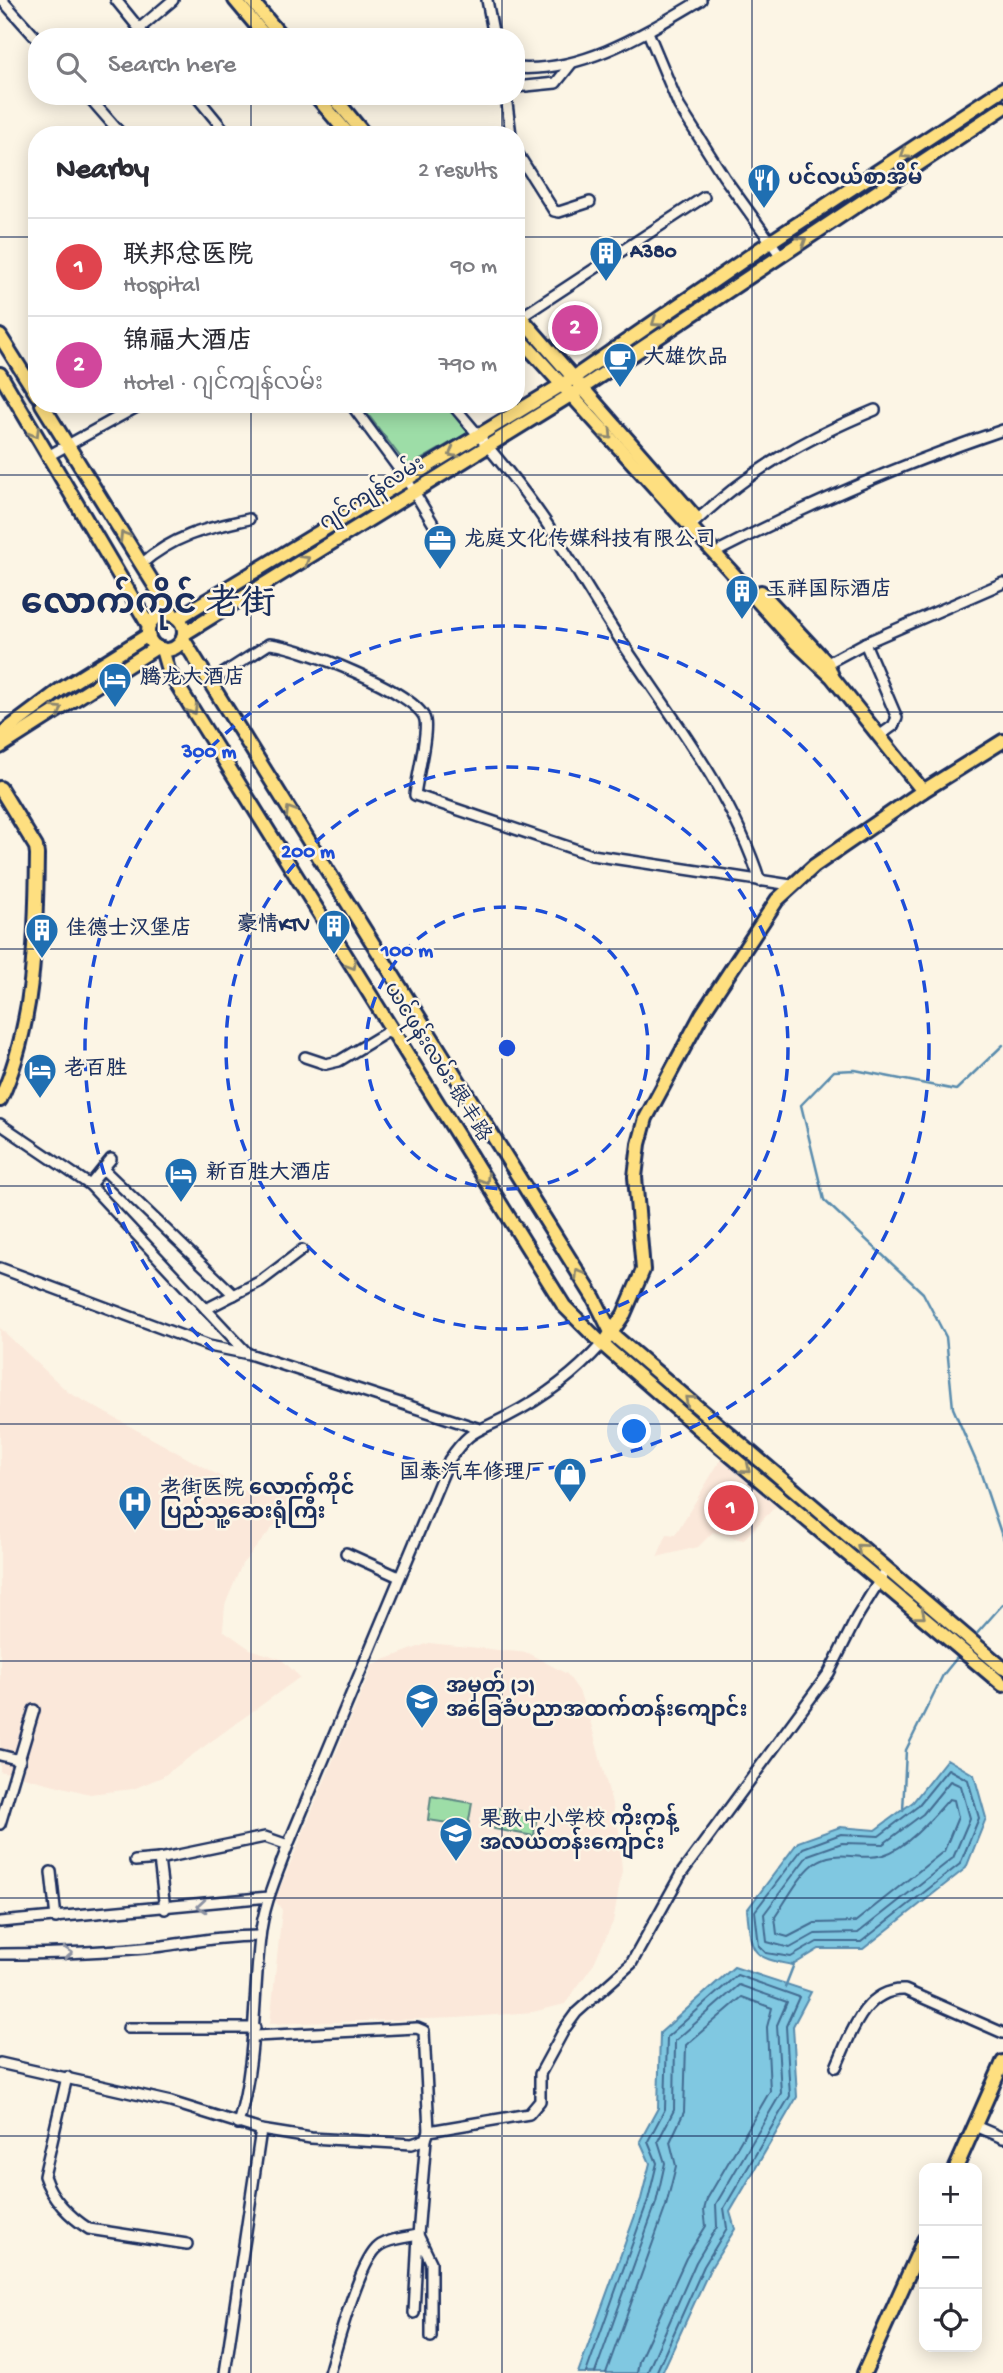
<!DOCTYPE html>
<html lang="en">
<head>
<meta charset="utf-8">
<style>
  :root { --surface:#fff; --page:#f2f2f3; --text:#2b2b33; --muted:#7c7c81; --line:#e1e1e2; --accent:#2563eb }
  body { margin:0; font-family:"Gochi Hand","LXGW WenKai TC","Noto Sans Myanmar",sans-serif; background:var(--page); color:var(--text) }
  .controls { position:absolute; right:21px; bottom:21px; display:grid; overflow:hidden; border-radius:14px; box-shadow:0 4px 18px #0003 }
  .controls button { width:63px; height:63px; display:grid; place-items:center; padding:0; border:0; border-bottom:2px solid var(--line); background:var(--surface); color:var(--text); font:35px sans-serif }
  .you { position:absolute; left:635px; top:1432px; width:24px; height:24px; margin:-18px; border:5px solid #fff; border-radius:50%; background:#1a73e8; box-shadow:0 0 0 10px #1a73e833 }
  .badge { display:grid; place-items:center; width:46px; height:46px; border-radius:50%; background:var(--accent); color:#fff; font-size:23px; font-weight:700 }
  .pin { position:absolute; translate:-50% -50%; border:4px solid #fff; box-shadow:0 2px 7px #0006 }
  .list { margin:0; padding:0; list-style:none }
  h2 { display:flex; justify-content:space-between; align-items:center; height:91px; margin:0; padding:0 28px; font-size:30px }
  h2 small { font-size:23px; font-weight:400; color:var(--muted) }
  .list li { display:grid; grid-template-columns:46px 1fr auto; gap:21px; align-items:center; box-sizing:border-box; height:98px; padding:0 28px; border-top:2px solid var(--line) }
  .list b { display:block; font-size:26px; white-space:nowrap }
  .list p { margin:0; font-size:23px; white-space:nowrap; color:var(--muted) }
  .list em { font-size:23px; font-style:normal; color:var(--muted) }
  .icon { flex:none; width:38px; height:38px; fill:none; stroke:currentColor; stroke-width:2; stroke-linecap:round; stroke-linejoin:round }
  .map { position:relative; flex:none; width:1003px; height:2373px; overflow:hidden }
  .search { position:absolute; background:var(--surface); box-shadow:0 4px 18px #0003; left:28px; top:28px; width:497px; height:77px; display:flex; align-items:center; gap:18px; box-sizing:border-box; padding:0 24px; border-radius:28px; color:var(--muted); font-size:26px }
  .panel { position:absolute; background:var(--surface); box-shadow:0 4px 18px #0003; left:28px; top:126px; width:497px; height:287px; border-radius:28px }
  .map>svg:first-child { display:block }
  .built { fill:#fbe8da }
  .green { fill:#9ddda7; stroke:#5c8682; stroke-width:2 }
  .water { fill:#80c8e1; stroke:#588bad; stroke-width:2 }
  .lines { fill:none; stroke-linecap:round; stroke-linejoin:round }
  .shore { stroke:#436c92; stroke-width:2 }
  .stream { stroke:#588bad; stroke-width:2.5 }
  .minor-casing { stroke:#1b2f5e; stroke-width:14 }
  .major-casing { stroke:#1b2f5e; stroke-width:18 }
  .minor { stroke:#fcf5e5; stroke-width:9 }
  .major { stroke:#fedf80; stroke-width:12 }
  .oneway { stroke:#8c876f }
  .oneway2 { stroke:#8c92a2 }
  .grid { fill:none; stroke:#1b2f5e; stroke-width:2; stroke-opacity:0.55 }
  .ring { fill:none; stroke:#1d4ed8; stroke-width:3.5; stroke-dasharray:12 9 }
  .labels { text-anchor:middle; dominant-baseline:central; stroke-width:5; stroke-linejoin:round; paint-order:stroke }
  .poi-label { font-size:21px; font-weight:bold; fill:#1b2f5e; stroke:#fcf5e5; text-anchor:start }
  .street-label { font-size:21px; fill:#1b2f5e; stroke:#fcf5e5 }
  .town-label { font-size:35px; font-weight:bold; fill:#1b2f5e; stroke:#fcf5e5 }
  .centre { fill:#1d4ed8; stroke:#fcf5e5; stroke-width:3.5 }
  .ring-label { font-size:21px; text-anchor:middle; font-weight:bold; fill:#1d4ed8; stroke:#fcf5e5; stroke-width:5; stroke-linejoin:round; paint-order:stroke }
</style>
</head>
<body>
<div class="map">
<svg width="1003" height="2373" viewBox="0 0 1003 2373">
  <rect width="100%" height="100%" fill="#fcf5e5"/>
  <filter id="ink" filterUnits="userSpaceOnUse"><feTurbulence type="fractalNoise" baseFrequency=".0143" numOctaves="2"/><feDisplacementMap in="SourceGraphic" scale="14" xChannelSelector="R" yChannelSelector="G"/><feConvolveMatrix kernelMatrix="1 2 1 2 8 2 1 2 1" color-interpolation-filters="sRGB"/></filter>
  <g filter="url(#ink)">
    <g class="built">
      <path d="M0,1328L68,1392L252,1494L297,1499L242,1564L225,1605L223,1630L250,1649L281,1659L300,1677L162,1777L133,1789L90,1794L0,1771Z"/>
      <path d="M721,1459L776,1506L743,1540L713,1532L698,1547L657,1557L667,1534L675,1535Z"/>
      <path d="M429,1643L528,1653L567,1674L579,1691L591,1724L619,1830L622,1871L613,1922L593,1965L565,2004L533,2012L457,2018L270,2024L282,1910L275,1900L373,1664Z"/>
    </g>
    <g class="green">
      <path d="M360,404H445L469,432L408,467Z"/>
      <path d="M431,1796L472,1803L468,1826L428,1820Z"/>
      <path d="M497,1808L537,1814L534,1836L494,1829Z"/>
    </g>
    <g class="water">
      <path d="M947,1759L974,1775L986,1818L966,1868L863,1949H819L793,1965C749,1957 752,1953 747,1910L798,1842L840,1827L875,1830L913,1802Z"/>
      <path d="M734,1967L811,1992L793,2026L797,2097L730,2212L735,2229L710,2269L662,2373H578L641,2199L650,2163L640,2141L658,2108L660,2033Z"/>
    </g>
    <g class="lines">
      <g class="shore">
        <path d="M948,1769L968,1780L979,1818L960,1864L861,1942H817L791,1957L766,1953L759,1946L755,1911L803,1848L841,1834L879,1836L917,1807Z"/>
        <path d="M950,1781L961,1786L970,1818L953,1858L858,1933L815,1934L790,1948L767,1942L764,1914L808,1855L842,1843L883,1844L923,1814Z"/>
        <path d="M949,1799L954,1800L958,1817L944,1851L855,1922L815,1923L788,1937L777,1934L775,1917C786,1901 799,1876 814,1864C835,1847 860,1862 883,1855C907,1848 933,1817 949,1799Z"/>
        <path d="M586,2373L648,2200L657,2163L648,2141L665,2109L667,2037L737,1975L799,1997L786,2026L790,2096L724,2208L727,2228L704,2266L656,2373"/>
        <path d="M595,2373L656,2203L665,2163L658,2141L674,2110L675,2041L739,1985L787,2002L777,2025L781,2093L716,2204L717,2227L696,2262L647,2373"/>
        <path d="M606,2373L666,2206L676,2166L670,2142L684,2112L686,2045L742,1997L772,2008L767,2027L770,2091L707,2199L704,2210L706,2226L686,2258L639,2361L637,2373"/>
      </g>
      <g class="stream">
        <path d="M1003,1045L956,1090L855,1070L834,1071L801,1105L824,1200L923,1293L946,1337L953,1408L979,1468L1003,1539"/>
        <path d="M973,1638L1003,1604"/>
        <path d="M903,1811L906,1750L943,1675L960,1654"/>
        <path d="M785,1987L794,1964"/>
      </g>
      <defs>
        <g id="minor">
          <path d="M2,0L37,39"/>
          <path d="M116,0L146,37"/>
          <path d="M487,0L494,37"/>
          <path d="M140,28L173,0"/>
          <path d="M648,32L679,106L724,177L780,255"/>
          <path d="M516,68C583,73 645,33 701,0"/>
          <path d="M516,87L556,83L571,64"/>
          <path d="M88,96L122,135"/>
          <path d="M196,96L228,135"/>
          <path d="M506,96L511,135"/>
          <path d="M516,151L554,211L559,212L590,202"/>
          <path d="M518,319L704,197"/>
          <path d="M351,404L407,480L440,535"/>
          <path d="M452,404C484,442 517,480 545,521C573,562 597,606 625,647C675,722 732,793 760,881"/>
          <path d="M48,456L142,404"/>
          <path d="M694,523C751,469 803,440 875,410"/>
          <path d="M722,549C812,503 907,462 1003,430"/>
          <path d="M141,564C177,534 205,529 249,519"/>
          <path d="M865,643L897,718L893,726L879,736"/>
          <path d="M824,665L865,643L1003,583"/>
          <path d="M210,682L269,644C296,645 420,693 425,720C428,734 417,778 415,795L592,855L791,885"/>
          <path d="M305,1057L326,1064L339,1061L392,1029"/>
          <path d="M0,1124L90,1185L247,1353"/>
          <path d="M103,1169L234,1295"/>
          <path d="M90,1185L111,1159"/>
          <path d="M0,1268L209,1346L249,1354L477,1428"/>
          <path d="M206,1309L261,1281L302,1250"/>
          <path d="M346,1553L399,1577"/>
          <path d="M0,1755L20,1760"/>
          <path d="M0,1824L34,1710"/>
          <path d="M159,1859L165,1909"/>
          <path d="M135,1861L159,1859L265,1837L288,1845"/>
          <path d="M51,1872L56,1918"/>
          <path d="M0,1922L269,1897"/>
          <path d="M0,1954C54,1954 109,1952 163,1946C198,1941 224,1936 260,1936"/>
          <path d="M128,2028H255"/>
          <path d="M255,2036L417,2028L424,2031L429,2131"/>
          <path d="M0,2063L171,2102L261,2130L311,2138L412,2144L426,2139L429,2131L529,2114L540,2101V2074L565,2028L576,2013L631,1964L681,1874L829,1673L857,1617L886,1570"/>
          <path d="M836,2067C850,2036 864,1988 905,1990L1003,2033"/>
          <path d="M67,2077L44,2176C51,2198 70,2217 89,2229L187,2244"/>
          <path d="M238,2124C256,2063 253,2001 260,1938C263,1906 277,1875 288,1845L449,1460C471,1428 476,1433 508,1416C543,1398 576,1373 602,1344"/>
          <path d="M975,2126L1003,2138"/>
          <path d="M414,2313L418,2235L431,2262V2337"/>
          <path d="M225,2373L261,2130"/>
          <path d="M329,2373C337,2346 358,2268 376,2249C385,2239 405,2238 418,2235L426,2139"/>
        </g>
        <g id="major">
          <path d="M235,0L266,37"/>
          <path d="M251,0L282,37"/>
          <path d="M316,96L349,135"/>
          <path d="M333,96L365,135"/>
          <path d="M516,312L696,518"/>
          <path d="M516,334L794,641L832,677L923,791"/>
          <path d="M0,336L37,395"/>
          <path d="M0,374L149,626"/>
          <path d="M42,404L173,615"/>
          <path d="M761,592L827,663L832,676"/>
          <circle cx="166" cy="632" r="18"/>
          <path d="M178,618L573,378L770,242L1003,89"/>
          <path d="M184,634L582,388L1003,108"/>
          <path d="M183,639L594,1298L612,1334L1003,1668"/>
          <path d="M162,649L168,670L564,1306L602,1344L718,1445L1003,1685"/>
          <path d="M0,735L60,690L148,635"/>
          <path d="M0,747L157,647"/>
          <path d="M0,788L36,847L37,854C36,936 35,1025 0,1100"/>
          <path d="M607,1339L624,1314L643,1270L635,1177L639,1144L646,1118L702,1014L777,900L814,866L923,791L1003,741"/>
          <path d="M956,2168L1003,2062"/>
          <path d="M864,2373L924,2240"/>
        </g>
      </defs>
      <use href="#minor" class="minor-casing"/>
      <use href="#major" class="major-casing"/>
      <use href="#minor" class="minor"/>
      <use href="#major" class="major"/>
    </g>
    <defs><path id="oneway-chevron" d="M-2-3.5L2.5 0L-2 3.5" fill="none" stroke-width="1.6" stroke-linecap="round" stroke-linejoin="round" transform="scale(1.75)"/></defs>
    <g class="oneway">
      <use href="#oneway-chevron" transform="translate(905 154) rotate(147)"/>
      <use href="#oneway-chevron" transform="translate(802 241) rotate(-33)"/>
      <use href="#oneway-chevron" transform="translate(656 322) rotate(145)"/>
      <use href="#oneway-chevron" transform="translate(35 433) rotate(59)"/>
      <use href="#oneway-chevron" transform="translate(608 435) rotate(47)"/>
      <use href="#oneway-chevron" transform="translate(453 453) rotate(149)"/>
      <use href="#oneway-chevron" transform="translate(124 536) rotate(-122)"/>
      <use href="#oneway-chevron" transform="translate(305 560) rotate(-32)"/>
      <use href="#oneway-chevron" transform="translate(58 710) rotate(-32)"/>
      <use href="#oneway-chevron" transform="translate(193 710) rotate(58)"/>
      <use href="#oneway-chevron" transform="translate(290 811) rotate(-122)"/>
      <use href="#oneway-chevron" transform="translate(352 965) rotate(58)"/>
      <use href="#oneway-chevron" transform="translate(485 1179) rotate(58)"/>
      <use href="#oneway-chevron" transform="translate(579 1274) rotate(-122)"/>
      <use href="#oneway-chevron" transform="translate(689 1400) rotate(-139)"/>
      <use href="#oneway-chevron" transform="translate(746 1469) rotate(40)"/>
      <use href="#oneway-chevron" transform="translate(861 1548) rotate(-140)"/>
      <use href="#oneway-chevron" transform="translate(921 1615) rotate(39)"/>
    </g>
    <g class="oneway2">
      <use href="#oneway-chevron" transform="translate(202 1906) rotate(175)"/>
      <use href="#oneway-chevron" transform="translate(68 1953) rotate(-4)"/>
    </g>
  </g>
  <path class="grid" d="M251,0V37M502,0V37M752,0V2373M251,96V135M502,96V135M0,237H37M516,237H1003M251,404V2373M502,404V2373M0,475H1003M0,712H1003M0,949H1003M0,1186H1003M0,1424H1003M0,1661H1003M0,1898H1003M0,2136H1003"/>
  <g class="ring">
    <circle cx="507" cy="1048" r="141"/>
    <circle cx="507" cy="1048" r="281"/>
    <circle cx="507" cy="1048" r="422"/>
  </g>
  <defs>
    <symbol id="restaurant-pin" viewBox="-11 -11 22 30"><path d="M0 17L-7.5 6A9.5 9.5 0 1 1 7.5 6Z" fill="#1f6fb2" stroke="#fcf5e5"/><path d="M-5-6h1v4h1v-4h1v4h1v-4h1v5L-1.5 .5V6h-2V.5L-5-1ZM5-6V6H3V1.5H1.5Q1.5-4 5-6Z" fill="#fff"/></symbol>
    <symbol id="building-pin" viewBox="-11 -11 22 30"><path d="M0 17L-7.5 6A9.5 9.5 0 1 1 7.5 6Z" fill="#1f6fb2" stroke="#fcf5e5"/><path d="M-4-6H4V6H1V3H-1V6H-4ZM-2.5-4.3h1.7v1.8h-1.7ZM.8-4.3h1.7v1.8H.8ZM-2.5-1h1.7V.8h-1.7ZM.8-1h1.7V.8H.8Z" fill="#fff"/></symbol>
    <symbol id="cafe-pin" viewBox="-11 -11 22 30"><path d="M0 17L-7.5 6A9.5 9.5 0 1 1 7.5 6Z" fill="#1f6fb2" stroke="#fcf5e5"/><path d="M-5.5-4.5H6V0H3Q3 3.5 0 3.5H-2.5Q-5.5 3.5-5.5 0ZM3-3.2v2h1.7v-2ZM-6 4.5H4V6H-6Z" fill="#fff"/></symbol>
    <symbol id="office-pin" viewBox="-11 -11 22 30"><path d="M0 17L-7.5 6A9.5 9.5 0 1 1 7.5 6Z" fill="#1f6fb2" stroke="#fcf5e5"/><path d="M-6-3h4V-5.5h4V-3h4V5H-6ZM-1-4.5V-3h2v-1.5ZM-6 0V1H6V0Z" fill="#fff"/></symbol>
    <symbol id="hotel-pin" viewBox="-11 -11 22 30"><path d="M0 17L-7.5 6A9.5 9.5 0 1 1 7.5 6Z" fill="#1f6fb2" stroke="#fcf5e5"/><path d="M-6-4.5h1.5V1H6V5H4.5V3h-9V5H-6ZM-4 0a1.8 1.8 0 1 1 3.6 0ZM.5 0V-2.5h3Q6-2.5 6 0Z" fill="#fff"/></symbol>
    <symbol id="shop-pin" viewBox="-11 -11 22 30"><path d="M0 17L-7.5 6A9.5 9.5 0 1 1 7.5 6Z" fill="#1f6fb2" stroke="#fcf5e5"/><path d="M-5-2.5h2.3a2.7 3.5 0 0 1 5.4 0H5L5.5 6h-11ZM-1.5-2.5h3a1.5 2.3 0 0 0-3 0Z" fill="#fff"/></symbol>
    <symbol id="hospital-pin" viewBox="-11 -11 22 30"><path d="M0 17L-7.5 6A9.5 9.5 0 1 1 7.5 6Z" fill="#1f6fb2" stroke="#fcf5e5"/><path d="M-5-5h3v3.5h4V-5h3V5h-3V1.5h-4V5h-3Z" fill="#fff"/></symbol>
    <symbol id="school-pin" viewBox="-11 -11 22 30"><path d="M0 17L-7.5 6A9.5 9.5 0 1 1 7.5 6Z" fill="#1f6fb2" stroke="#fcf5e5"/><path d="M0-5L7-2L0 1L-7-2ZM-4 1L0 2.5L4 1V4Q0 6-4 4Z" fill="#fff"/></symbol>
  </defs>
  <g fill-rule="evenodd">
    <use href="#restaurant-pin" x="745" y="161" width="38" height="52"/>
    <use href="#building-pin" x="587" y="234" width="38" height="52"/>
    <use href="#cafe-pin" x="601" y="340" width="38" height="52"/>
    <use href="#office-pin" x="421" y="522" width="38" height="52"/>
    <use href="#building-pin" x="723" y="572" width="38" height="52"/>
    <use href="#hotel-pin" x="96" y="660" width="38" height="52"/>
    <use href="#building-pin" x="315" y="907" width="38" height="52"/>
    <use href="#building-pin" x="23" y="911" width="38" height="52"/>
    <use href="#hotel-pin" x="21" y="1051" width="38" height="52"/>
    <use href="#hotel-pin" x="162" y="1155" width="38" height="52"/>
    <use href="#shop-pin" x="551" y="1455" width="38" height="52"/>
    <use href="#hospital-pin" x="116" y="1483" width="38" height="52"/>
    <use href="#school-pin" x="403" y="1681" width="38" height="52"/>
    <use href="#school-pin" x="437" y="1814" width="38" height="52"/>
  </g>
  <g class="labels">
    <g class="poi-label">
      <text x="788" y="180">ပင်လယ်စာအိမ်</text>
      <text x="630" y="253">A380</text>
      <text x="644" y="359">大雄饮品</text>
      <text x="464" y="541">龙庭文化传媒科技有限公司</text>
      <text x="766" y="591">玉祥国际酒店</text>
      <text x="140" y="679">腾龙大酒店</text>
      <text x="310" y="926" text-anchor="end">豪情KTV</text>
      <text x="66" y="930">佳德士汉堡店</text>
      <text x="64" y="1070">老百胜</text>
      <text x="206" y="1174">新百胜大酒店</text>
      <text x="546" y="1474" text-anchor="end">国泰汽车修理厂</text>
      <text x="160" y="1490">老街医院 လောက်ကိုင်<tspan x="160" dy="24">ပြည်သူ့ဆေးရုံကြီး</tspan></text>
      <text x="446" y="1688">အမှတ် (၁)<tspan x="446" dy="24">အခြေခံပညာအထက်တန်းကျောင်း</tspan></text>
      <text x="480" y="1821">果敢中小学校 ကိုးကန့်<tspan x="480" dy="24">အလယ်တန်းကျောင်း</tspan></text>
    </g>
    <g class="street-label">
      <text transform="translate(373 495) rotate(-32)">ဂျင်ကျန်လမ်း</text>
      <text transform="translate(436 1063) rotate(58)">ယင်ဖုန်းလမ်း 银丰路</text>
    </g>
    <g class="town-label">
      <text x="148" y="606">လောက်ကိုင် 老街</text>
    </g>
  </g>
  <circle cx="507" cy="1048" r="10" class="centre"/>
  <g class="ring-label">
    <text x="209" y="757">300 m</text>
    <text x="308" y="857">200 m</text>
    <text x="407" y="956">100 m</text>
  </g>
</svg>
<div class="controls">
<button>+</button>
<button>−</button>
<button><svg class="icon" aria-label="locate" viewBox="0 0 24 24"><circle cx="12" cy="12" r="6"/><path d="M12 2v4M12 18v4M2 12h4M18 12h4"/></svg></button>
</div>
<div class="you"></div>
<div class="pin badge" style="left:731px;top:1508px;background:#e0444e">1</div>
<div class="pin badge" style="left:575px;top:328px;background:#d1479c">2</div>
<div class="search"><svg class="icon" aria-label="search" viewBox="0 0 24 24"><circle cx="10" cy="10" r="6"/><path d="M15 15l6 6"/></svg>Search here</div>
<section class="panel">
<h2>Nearby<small>2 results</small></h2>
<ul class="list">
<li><span class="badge" style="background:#e0444e">1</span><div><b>联邦总医院</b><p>Hospital</p></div><em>90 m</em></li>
<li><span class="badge" style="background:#d1479c">2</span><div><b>锦福大酒店</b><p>Hotel · ဂျင်ကျန်လမ်း</p></div><em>790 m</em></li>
</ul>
</section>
</div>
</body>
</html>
